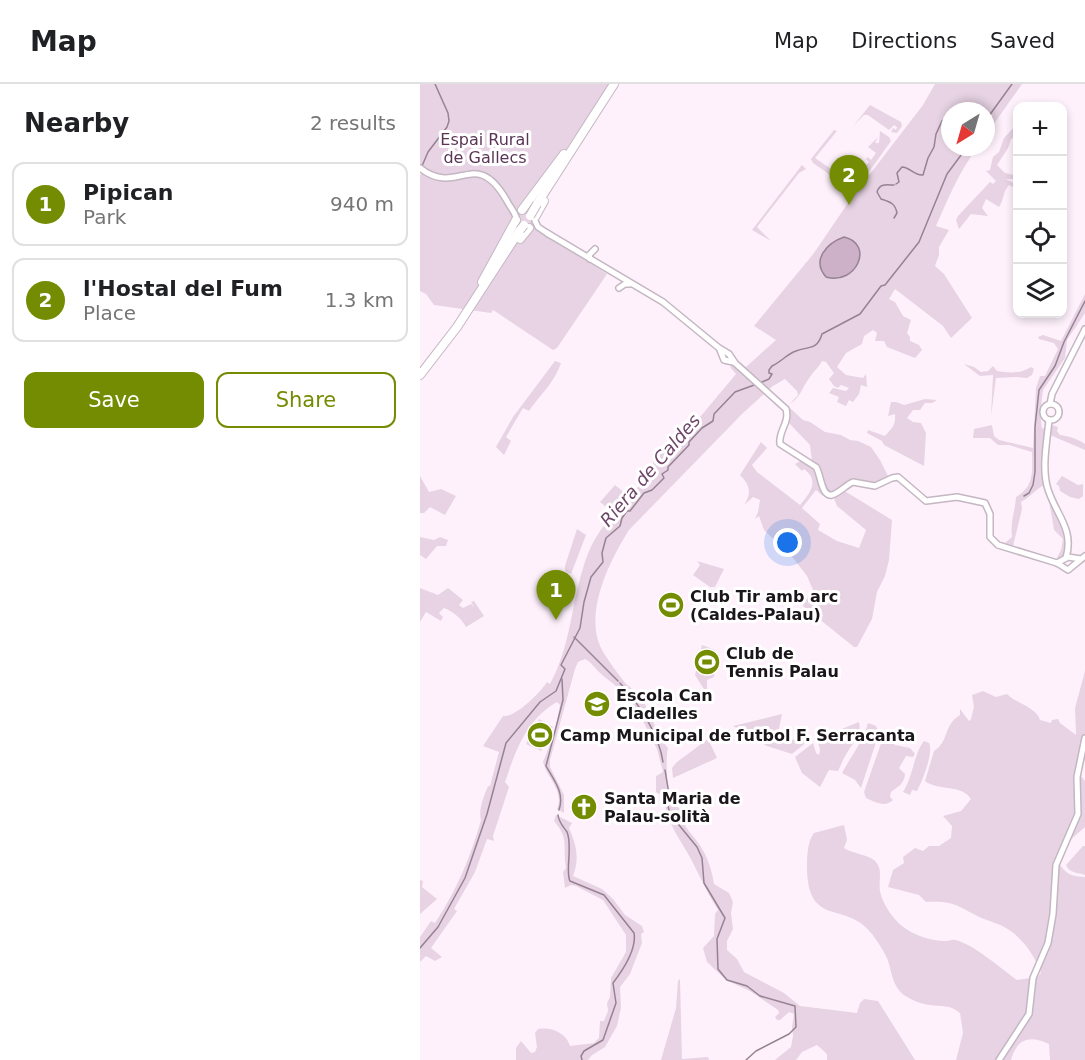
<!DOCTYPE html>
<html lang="en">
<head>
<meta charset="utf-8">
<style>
  :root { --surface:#fff; --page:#f2f2f2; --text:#202124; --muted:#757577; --line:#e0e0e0; --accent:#738c01 }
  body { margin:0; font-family:"DejaVu Sans",sans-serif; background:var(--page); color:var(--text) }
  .controls { position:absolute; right:18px; top:18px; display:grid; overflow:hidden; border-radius:12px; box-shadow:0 3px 9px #0003 }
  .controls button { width:54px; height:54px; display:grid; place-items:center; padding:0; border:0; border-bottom:2px solid var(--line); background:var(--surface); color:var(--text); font:30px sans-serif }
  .compass { position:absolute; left:521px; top:18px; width:54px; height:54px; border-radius:50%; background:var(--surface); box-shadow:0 3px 9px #0003; rotate:217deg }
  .you { position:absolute; left:368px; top:459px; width:21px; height:21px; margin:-15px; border:4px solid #fff; border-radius:50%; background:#1a73e8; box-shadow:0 0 0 9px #1a73e833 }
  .badge { display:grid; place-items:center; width:39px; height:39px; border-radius:50%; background:var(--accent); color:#fff; font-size:20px; font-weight:700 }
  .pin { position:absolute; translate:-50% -50px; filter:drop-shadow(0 2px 3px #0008) }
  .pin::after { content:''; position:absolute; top:32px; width:21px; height:18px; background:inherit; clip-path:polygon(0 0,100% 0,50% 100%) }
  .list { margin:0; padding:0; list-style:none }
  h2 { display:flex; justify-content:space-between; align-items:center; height:78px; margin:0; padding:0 24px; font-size:26px }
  h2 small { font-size:20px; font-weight:400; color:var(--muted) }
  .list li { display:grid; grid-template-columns:39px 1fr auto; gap:18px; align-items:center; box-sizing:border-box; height:84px; margin:0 12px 12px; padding:0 12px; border:2px solid var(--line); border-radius:12px }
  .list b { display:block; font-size:22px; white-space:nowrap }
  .list p { margin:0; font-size:20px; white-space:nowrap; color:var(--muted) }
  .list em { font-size:20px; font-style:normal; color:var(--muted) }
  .actions { display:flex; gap:12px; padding:18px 24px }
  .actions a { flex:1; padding:14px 0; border:2px solid var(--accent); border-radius:12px; text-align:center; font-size:21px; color:var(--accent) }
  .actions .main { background:var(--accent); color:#fff }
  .icon { flex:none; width:33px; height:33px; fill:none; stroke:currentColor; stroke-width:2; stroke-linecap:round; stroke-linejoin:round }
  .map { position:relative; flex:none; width:665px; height:976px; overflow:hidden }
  header { display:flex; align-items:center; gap:36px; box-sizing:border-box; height:84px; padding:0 30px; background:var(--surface); border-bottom:2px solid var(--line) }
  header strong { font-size:28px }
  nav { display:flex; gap:33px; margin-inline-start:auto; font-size:21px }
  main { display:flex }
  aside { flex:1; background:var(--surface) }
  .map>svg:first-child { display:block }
  .green { fill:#e7d3e3 }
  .water { fill:#cdb1c8; stroke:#978294; stroke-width:1.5 }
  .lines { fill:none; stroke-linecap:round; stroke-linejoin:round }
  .stream { stroke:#978294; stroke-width:1.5 }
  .secondary-casing { stroke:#c4b7c2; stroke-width:8 }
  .highway-casing { stroke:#c4b7c2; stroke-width:10 }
  .secondary { stroke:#fff; stroke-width:5 }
  .highway { stroke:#fff; stroke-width:8 }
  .highway-bridge-casing { stroke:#c4b7c2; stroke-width:10; stroke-linecap:butt }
  .highway-bridge { stroke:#fff; stroke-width:8 }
  .labels { text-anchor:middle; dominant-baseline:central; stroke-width:6; stroke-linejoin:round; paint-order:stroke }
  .park-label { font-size:16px; fill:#5b3556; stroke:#fff }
  .poi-label { font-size:16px; font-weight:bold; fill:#1a161a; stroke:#fff; text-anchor:start }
  .water-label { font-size:18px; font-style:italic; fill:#6e4669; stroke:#fff }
</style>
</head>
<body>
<header>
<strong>Map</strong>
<nav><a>Map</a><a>Directions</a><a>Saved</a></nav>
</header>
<main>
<aside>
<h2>Nearby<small>2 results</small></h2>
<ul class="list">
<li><span class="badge">1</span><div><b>Pipican</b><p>Park</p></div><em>940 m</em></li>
<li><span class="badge">2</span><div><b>l'Hostal del Fum</b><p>Place</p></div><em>1.3 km</em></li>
</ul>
<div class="actions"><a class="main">Save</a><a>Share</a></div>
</aside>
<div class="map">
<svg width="665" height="976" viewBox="0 0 665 976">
  <rect width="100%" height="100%" fill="#fef1fc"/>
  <g class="green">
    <path d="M0,0H192C164,42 133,82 103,124L119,146L187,190L137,264L133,266L73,226L71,229L14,221L6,210L0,207V91L2,89L0,87Z"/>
    <path d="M515,0H602L566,51V27H530V63H558C539,87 528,115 516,142L529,146L519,163V171L515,182L524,190L552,234L531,254L523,242L475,205L469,215L475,218L483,232L491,236L487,249L490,253V257L499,261L502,266L495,274L467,263L464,257H455L457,249L453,246L444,252L442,260L426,269L417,283L426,291L443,294L446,290L447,303L441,301L439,310L433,318L429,316L426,322L417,318L419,313L409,309L413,304L426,307L429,304L421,301L418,304L414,302L409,295L414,289L406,278L402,277C399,283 394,287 390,293C382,303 381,313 370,320L378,311L377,307L365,295L353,302L323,329L209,446C190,476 165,526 180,562C185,573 199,591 206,600C211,604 216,608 220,613C232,628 235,650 248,664C245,675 248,705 249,719L263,726L260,730C264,745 274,751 281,763C288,774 292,787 294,800L309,809L313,818L311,829L313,845L307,857V866L317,875L324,888L364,909L380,922L437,929L440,919L444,915L458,917L495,976H407V970L397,961L382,968L376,976H355L371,963L373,952L372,943L374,930L369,928L360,936H357L355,933L359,929L358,926L330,907L306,896L287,878L283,864L294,852L295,830L298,826C288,810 281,795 273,779C264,760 243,736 245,713L236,708V692L243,688L237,665L222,635L219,636C212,626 208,614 198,604C192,598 185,594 179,588C174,583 171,578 165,575L158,578L155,585L130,676V683L144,711V729L137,725C145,708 127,694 123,678L135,648L140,621L137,618C106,636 96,666 85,698L89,703L73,752L74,757L67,755L55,788L34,825L37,827L11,864L22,873L15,877L6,872L0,878V853L11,837L15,839C37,805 50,775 61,736C58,726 64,712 68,702H70L79,668L63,662L83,632C95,634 121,608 127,598L130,600C153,558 151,511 169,467C183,434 213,412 234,384L232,370L238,369L246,359L251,363L275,339L316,290L310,283L316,276L326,283L356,256L334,242L394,169L430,116L503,21Z"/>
    <path d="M450,21L481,38L482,42L477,49L471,48L473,44L476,46L477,43L474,41L469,46L448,31H444L434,41Z"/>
    <path d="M597,40V52L591,55L588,64L577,81L585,89L594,91V95H586L597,101V105L589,101C583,107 584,116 579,123L566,115L562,124L568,132L551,130L539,145L536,136L538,132L570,98L573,100L576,97L566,87L570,86L573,73L579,68L584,54Z"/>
    <path d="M414,46L417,47L395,74L411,85L409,88L416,95L393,79L391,75Z"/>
    <path d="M460,47L469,53L471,57C459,72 444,103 423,102L437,94L443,86L440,84L441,82L444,84L449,78L446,75L448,73L451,76L456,69L448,63L458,53L455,59H459Z"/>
    <path d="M382,81L386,85L379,89L337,143L351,157L332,146Z"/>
    <path d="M665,210V229L647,256L645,274L623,306L620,330L622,344L625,345L624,401C615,406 610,413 601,418L602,425L593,462L577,458L575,456L585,459L592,453C590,438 595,428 596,413C615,402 612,387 612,368L589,361H578L570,354H553L554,345L572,341L574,352L579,356L613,364L616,304L620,292H625L638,265L634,259L619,255L618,253L623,251L641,257Z"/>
    <path d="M135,277L141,279C133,301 122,308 109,327L103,324L86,353L91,357L84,371L76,363L93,333Z"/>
    <path d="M544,280L554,283L561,288L568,287L573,282L577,287C588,289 601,290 611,283L614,285L612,291L607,294L595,293L576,294L571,332L573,291L560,292Z"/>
    <path d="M505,315L517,316L512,319H505L500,326H493L487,334L493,338L501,339L506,349L504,382L464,361L462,357L447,349L448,346L465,352C472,344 476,341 475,330L468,332L471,318H476L484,321Z"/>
    <path d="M370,324L383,336L390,338L405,348L421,351L430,356L438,357L451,363L460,376L468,392L453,400C430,394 431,396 411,409L408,408L401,386L392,377L390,361L369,339L368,326Z"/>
    <path d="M632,341L638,343L637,347L640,351C649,352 658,355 665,360V366L630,351Z"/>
    <path d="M341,358L347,364L332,381L337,388L380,421C390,409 400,397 384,385L382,387L375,380L382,376L395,384L403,412L396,406L382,424L400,440L398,446L417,457L439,464L446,446L417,422L413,412L423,406L472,436L469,476L465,492L457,508L452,535L437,563H434L383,522L384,517L394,508L387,492L373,474L344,446L339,432L335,435L338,428L340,416L333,413L324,421C332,409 330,401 320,391Z"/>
    <path d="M0,392L9,408L21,405L36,412L25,431L10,423L4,429H0Z"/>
    <path d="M642,392L658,401L663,400V412L659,415L650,413L640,407L639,402L636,400Z"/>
    <path d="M195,401L205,409L190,426L180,418Z"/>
    <path d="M629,416C640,437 645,446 645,469L639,475L637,474L641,466L643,455L634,446Z"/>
    <path d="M157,445L166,451L151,490L145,487V482Z"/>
    <path d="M0,453L14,456L20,453L28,456L26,462H17L6,475L0,471Z"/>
    <path d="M277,477L304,485L295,503H290L273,491L280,481Z"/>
    <path d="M0,504L18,511L28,504L43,516L39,521L43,524L51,520L54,523L51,518L54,517L64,532L46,543C41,534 34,528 24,524L19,529L23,533L21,537L6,528L0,538Z"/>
    <path d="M282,561L295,566L294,593L287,596V610L275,591Z"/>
    <path d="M665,587V672L661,692L665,697V743L649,757L639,779C645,790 653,793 665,793V976H630L629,960C610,951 597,954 591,976H536L543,949L540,929C530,920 521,923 510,921C501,920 491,916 484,911C472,902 472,887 467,874C463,866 458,858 452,850C426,815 386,846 387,780C387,770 388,757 394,749L424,741L427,756L424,764C433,770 446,770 454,776C464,785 458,796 460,807C462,819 473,835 482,842C493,851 511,857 526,857C529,857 532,855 535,856C552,859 583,886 597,896L617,893L621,889C615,872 602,853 586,844C579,840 572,838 564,835C539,824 537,816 506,818L499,811L468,803L473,786L484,779L483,773L495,764L503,767L509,762H519L531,754L532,742L523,732L541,727L551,715C542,700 517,707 505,697L514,667C526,660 525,647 532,638C534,635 537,633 540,631V625L549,637L551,635L554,623L552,611L563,607L576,613L587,610C597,620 616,623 620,636L631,639L632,636L638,635L640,639L656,651L655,624Z"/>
    <path d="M362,630L357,654L388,657L372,670L347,662L313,642Z"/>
    <path d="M119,635L133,643L121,667L106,660Z"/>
    <path d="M439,638C442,655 434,656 427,669C423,675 421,681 418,687L409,686L400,703L382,689L375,673L393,659L396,669L399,671L400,666L397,655Z"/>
    <path d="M448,639L456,642L459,649L441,704L435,696L422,689C431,672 443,658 448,639Z"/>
    <path d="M464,651L475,661L490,664L495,670L493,673L486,672L479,684L485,690C484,701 478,702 471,708L470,713L473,716C465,724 455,718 446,714L444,708Z"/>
    <path d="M288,655L297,674L253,694L252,684L257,678Z"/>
    <path d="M504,657L509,659C514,669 502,697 497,707L492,706L490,711L483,708C493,693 494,669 504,657Z"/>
    <path d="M136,731L152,739L149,744C156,760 160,774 153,792L182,805L193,815L205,831L222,842L224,848L221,850L222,859L210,890L200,903L201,924L197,942L185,963L172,971L168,976H96V964L101,957L111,969L115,968L117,963L115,949L118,945C132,943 146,949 150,962L174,959L179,954L180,937H184L188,927L187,919L190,913L191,894L206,868V851L183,816L156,802L151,801L145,804L143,788L146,784C142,762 150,756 134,737Z"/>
    <path d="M663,762H665V791C658,788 650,790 646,781Z"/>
    <path d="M0,796L3,797L2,803L17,815L0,830Z"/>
    <path d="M260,895L262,975L288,973L289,976H241L256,924L258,897Z"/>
  </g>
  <path class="water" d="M424,153C455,160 436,202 406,193C391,176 407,159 424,153Z"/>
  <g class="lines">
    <g class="stream">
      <path d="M566,36L592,0"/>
      <path d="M2,82L8,68L27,43L29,37L28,29L15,0"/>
      <path d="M476,100L479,98L477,89L482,83C490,83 494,92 503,91L508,74L514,63L516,50L522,37L530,32"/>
      <path d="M474,134L477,129C475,119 470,118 461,115L457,108C460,99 466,101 474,101"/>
      <path d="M342,298L349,295L352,290L349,289V286L352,282C361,278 367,270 376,267C388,262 397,267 402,250L440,230L461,202L465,201L499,158L527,90L547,63"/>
      <path d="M604,412L609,409L613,401L615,388V343L619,306L635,282L644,258L665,217"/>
      <path d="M154,553L198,597"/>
      <path d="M200,599C219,620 239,650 243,678"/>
      <path d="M663,676L665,670"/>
      <path d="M245,686L248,704L247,718L250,730L277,763L282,774L284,799L305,834L297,855L298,885L307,896L327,902L340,912L375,922L376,943L369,950L336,967L326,976"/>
      <path d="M139,726C145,709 134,696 126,682L143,616L142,595"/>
      <path d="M138,731C139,739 143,742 147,748C153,762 145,788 150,797L184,811L214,849C217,866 203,886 193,899L196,919L183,956L164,967L161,972L162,976"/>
      <path d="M0,864L18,843L45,794L67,730L86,659L120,618L136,607L145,585L141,581L160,544L164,518L171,493L183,478L182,469L186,454L200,442L202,434L207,427H210L224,409L232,406L244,394L242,390L248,386V383L269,361V358L282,344L293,337L294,330L315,308L337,300"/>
    </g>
    <defs>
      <g id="secondary">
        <path d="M0,84C38,114 55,61 87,117C90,123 94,127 96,133"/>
        <path d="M115,137L118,143L130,151"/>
        <path d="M127,149L243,218L299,264L309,270L315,279L366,325C370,339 358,347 360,360L396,383C401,390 401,413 412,411C419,409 426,401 433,398L455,402L472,394L478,393L506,417L537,413L565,419L570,430V453L578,461L637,479L648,486L665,472"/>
        <path d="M170,175L169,171L175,165"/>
        <path d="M199,204L205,200H210"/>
        <path d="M300,266L304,276L313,278"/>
        <path d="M630,320L632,310L665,245"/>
        <circle cx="631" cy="328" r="8"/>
        <path d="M629,336C627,357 622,382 627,402C634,429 655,444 646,474"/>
        <path d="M637,479L648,473L661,475"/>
        <path d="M579,976L609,930L613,894L628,859L633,830L636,781L658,730L657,693L665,654"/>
      </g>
      <g id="highway">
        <path d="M117,120L194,0"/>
        <path d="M102,126L144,70"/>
        <path d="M115,133L124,117"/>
        <path d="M100,155L109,144"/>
        <path d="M62,198L96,136"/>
        <path d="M0,291L37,243L100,146"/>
      </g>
    </defs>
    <use href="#secondary" class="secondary-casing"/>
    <use href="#highway" class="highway-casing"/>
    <use href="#secondary" class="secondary"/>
    <use href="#highway" class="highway"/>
    <defs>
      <g id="highway-bridge">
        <path d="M110,132L117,120"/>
        <path d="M100,146L104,141"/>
      </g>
    </defs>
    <use href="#highway-bridge" class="highway-bridge-casing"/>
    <use href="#highway-bridge" class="highway-bridge"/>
  </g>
  <defs>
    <symbol id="stadium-disc" viewBox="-11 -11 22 22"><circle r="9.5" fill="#738c01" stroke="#fff"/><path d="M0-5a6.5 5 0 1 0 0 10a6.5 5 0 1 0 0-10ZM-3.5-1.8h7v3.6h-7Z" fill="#fff"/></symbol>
    <symbol id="school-disc" viewBox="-11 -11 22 22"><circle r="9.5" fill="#738c01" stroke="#fff"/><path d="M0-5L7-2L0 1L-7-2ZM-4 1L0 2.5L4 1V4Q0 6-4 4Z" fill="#fff"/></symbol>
    <symbol id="church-disc" viewBox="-11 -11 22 22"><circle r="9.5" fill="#738c01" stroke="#fff"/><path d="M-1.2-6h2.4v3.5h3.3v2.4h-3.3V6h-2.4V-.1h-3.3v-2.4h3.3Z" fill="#fff"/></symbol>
  </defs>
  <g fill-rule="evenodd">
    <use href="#stadium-disc" x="236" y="506" width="30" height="30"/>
    <use href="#stadium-disc" x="272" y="563" width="30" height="30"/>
    <use href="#school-disc" x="162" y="605" width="30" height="30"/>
    <use href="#stadium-disc" x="105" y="636" width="30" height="30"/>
    <use href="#church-disc" x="149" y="708" width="30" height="30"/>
  </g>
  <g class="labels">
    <g class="park-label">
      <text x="65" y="55">Espai Rural<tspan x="65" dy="18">de Gallecs</tspan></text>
    </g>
    <g class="poi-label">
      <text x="270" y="512">Club Tir amb arc<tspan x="270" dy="18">(Caldes-Palau)</tspan></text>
      <text x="306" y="569">Club de<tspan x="306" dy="18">Tennis Palau</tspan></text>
      <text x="196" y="611">Escola Can<tspan x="196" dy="18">Cladelles</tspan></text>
      <text x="140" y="651">Camp Municipal de futbol F. Serracanta</text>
      <text x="184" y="714">Santa Maria de<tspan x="184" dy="18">Palau-solità</tspan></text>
    </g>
    <g class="water-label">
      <text transform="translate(230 386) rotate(-49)">Riera de Caldes</text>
    </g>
  </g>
</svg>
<div class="controls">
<button>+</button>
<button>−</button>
<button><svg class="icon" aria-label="locate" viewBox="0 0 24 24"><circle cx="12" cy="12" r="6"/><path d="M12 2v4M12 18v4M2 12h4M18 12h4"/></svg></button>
<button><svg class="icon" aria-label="layers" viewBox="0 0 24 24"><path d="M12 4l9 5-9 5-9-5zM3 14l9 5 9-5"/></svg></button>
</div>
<svg class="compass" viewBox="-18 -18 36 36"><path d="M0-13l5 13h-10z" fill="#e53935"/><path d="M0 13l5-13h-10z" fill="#757577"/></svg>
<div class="you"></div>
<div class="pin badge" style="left:136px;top:536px">1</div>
<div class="pin badge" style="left:429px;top:121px">2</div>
</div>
</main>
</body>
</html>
